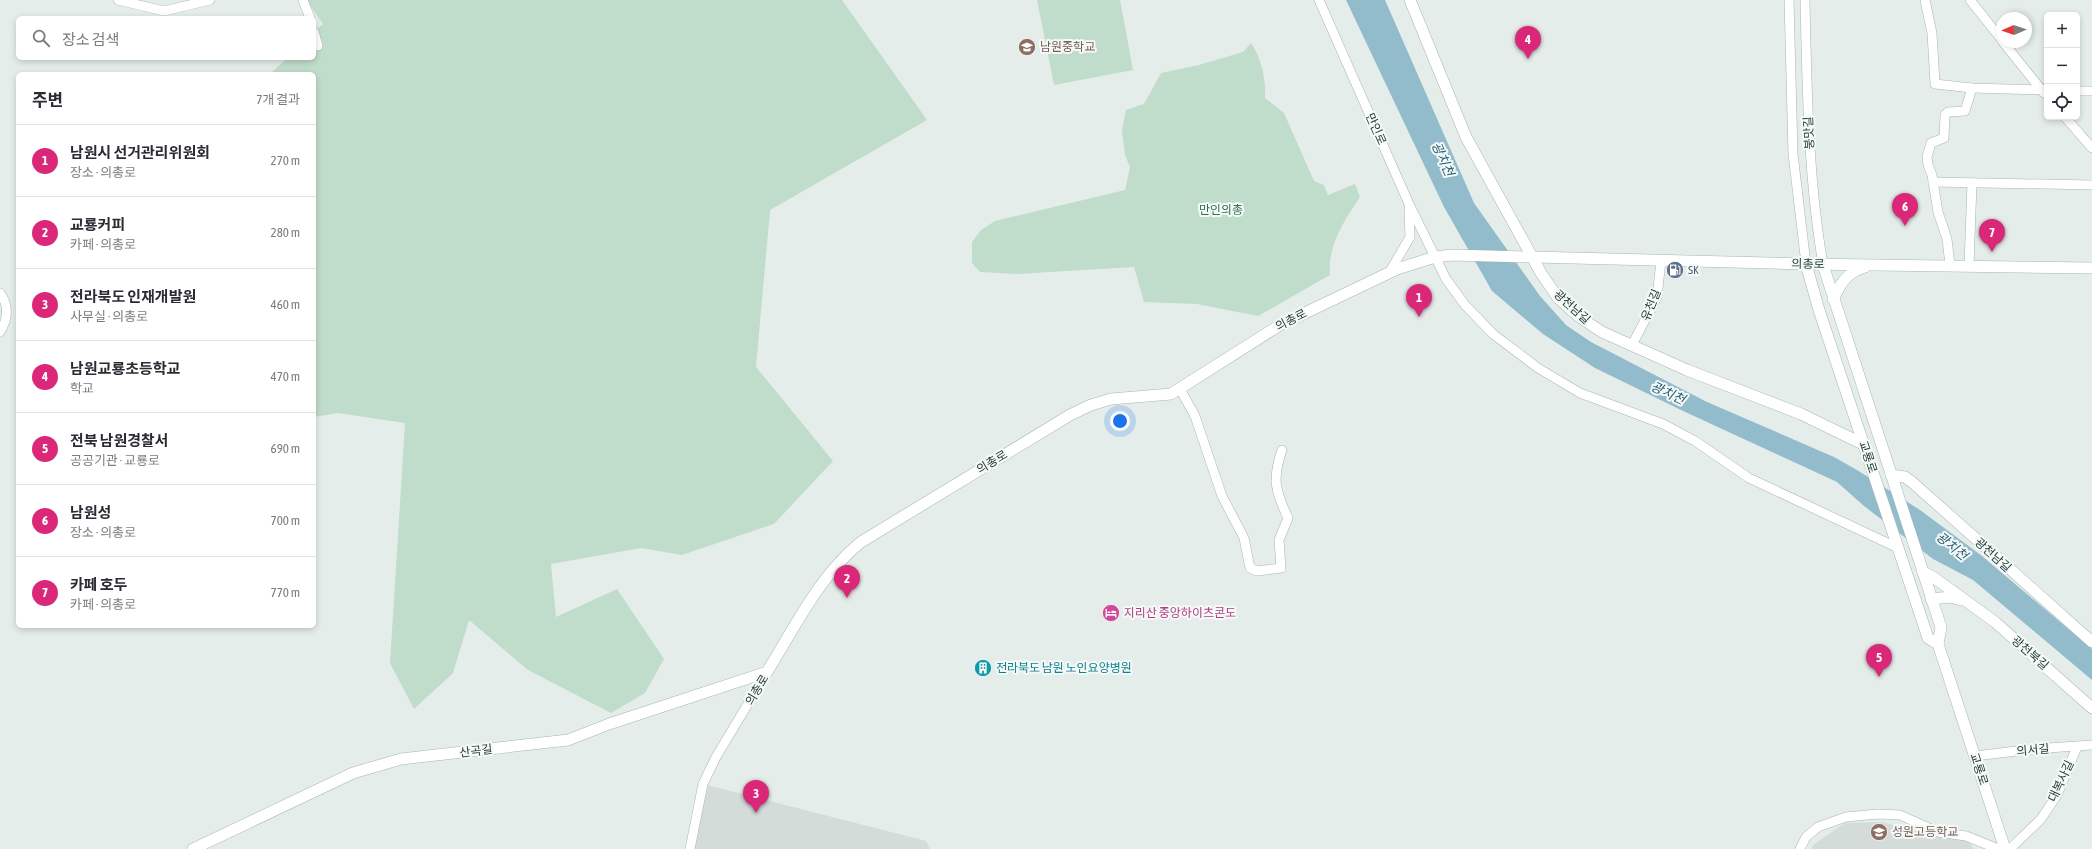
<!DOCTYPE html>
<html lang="ko">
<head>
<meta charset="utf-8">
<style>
  :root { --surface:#fff; --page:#f7f7f7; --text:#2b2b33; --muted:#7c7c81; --line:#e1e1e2; --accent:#db2777 }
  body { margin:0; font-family:"Asap Condensed","Noto Sans KR",sans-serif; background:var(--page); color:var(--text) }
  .controls { position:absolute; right:12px; top:12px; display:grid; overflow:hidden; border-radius:6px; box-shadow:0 2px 6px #0003 }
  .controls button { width:36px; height:36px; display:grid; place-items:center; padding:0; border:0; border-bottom:1px solid var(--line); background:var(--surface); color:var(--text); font:20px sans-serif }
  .compass { position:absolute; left:1996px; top:12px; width:36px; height:36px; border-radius:50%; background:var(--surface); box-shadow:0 2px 6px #0003; rotate:268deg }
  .you { position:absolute; left:1120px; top:421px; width:14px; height:14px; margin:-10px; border:3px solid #fff; border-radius:50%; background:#1a73e8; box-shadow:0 0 0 6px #1a73e833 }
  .badge { display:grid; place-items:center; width:26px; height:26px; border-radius:50%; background:var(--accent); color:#fff; font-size:13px; font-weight:700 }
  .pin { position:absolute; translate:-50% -33px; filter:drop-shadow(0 1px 2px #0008) }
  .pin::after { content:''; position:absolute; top:21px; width:14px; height:12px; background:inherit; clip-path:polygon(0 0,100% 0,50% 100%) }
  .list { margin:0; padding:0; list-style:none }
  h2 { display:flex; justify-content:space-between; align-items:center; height:52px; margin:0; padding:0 16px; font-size:17px }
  h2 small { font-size:13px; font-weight:400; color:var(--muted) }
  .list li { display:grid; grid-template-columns:26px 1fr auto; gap:12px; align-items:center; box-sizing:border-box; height:72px; padding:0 16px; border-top:1px solid var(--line) }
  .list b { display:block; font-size:15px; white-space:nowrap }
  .list p { margin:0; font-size:13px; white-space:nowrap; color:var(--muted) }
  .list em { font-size:13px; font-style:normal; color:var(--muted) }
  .icon { flex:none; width:22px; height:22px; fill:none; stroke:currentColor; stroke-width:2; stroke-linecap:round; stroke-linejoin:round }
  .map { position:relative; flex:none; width:2092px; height:849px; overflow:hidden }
  .search { position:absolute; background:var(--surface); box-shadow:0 2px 6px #0003; left:16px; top:16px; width:300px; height:44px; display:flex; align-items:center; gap:10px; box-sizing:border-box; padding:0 14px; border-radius:6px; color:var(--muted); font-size:15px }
  .panel { position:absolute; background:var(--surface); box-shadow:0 2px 6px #0003; left:16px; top:72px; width:300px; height:556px; border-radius:6px }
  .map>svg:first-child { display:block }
  .built { fill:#d3dcd9 }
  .green { fill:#c0dcca }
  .water { fill:#92bccc }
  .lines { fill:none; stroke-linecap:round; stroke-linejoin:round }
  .minor-casing { stroke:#a8b5b1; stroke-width:10 }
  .tertiary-casing { stroke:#a8b5b1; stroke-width:12 }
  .minor { stroke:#fff; stroke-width:9 }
  .tertiary { stroke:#fff; stroke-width:11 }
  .labels { text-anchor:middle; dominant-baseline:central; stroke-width:4; stroke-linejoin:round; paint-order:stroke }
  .education-label { font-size:12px; fill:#785e54; stroke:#f5f9f8; text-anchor:start }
  .street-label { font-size:12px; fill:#253d39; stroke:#f5f9f8 }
  .park-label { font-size:12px; fill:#337052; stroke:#f5f9f8 }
  .service-label { font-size:12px; fill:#4e5e75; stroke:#f5f9f8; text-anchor:start }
  .hotel-label { font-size:12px; fill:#b23c85; stroke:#f5f9f8; text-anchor:start }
  .culture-label { font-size:12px; fill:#0d838f; stroke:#f5f9f8; text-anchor:start }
  .water-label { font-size:13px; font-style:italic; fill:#245d74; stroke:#f5f9f8 }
</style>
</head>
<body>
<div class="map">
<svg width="2092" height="849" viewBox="0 0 2092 849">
  <rect width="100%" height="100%" fill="#e5edea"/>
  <g class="built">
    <path d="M703,784L926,841L930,849H690Z"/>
    <path d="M1881,822L1968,841L1974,849H1811L1813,845L1845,823Z"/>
  </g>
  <g class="green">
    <path d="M306,0H842L927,120L770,210L756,367L833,461L774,524L682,555L641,548L551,564L556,617L617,589L664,659L645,693L611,713L528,670L469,620L453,673L414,709L390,663L405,423L338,413L314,417V74H270L287,58H314V32L323,24Z"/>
    <path d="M1037,0H1120L1133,70L1054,85Z"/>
    <path d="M1251,43C1262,59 1266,80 1265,98L1284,113L1314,181L1324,185L1328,195L1355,184L1360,197C1344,221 1327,246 1330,275L1258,316L1197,304L1144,302L1134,267L1017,274L980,272L972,263V242L981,230L995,221L1125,190L1130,167L1125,155L1122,130L1126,110L1144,104L1161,73L1199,65L1243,52Z"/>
  </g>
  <path class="water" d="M1346,0H1385L1474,203L1540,296L1566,325L1591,342L1707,402L1834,457L1857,470L1920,510L1982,556L2092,649V680L1973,580L1933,559L1864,506L1837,482L1681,410L1595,368L1543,334L1492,291L1444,207Z"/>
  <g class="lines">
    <defs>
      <g id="minor">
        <path d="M118,0L164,11L210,0"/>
        <path d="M303,0L310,18"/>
        <path d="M1319,0L1409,204L1446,279L1465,305L1493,334L1538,368L1580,393L1663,424L1695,441L1749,478L1896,547"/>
        <path d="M1789,0L1793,154L1806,264"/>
        <path d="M1805,0C1807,89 1808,177 1823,265"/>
        <path d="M1925,0L1932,33L1935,84L1972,88L2047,90"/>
        <path d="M1970,0L2002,40"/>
        <path d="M314,32L318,46"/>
        <path d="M2003,42L2044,93"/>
        <path d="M2077,91H2092"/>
        <path d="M2065,117L2092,148"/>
        <path d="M1933,182L2092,185"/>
        <path d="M1950,265L1947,239L1938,212L1932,175L1928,165L1927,157L1931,143L1944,138L1945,115L1948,112L1965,111L1972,88"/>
        <path d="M1969,266L1972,183"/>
        <path d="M1389,273L1410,237L1409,209"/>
        <path d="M0,293C9,305 8,319 0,332"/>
        <path d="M1632,345L1657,297L1661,261"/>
        <path d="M1180,389L1195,416L1222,496L1244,538L1250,568L1257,571L1281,568L1279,540L1288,518C1275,490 1272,479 1282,450"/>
        <path d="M1975,756L2033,749L2092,745"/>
        <path d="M690,849L703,784L716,757L767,672"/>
        <path d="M1800,849L1806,837L1818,827L1846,817L1878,814L1900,815L1938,832L1966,836L1998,849"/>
        <path d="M2010,849L2041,819L2057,795L2077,747"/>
      </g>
      <g id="tertiary">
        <path d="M1410,0L1466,137L1541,273L1558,298L1578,316L1602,332L1687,370L1801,414L1865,445"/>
        <path d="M1806,264L1819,310L1928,638L1938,644"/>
        <path d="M1823,265L1941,627L1938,644L2005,849"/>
        <path d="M1833,299C1841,283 1847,272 1865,267"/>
        <path d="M1891,475L1905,477L1912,482L2092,642"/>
        <path d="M1923,572L1933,577L1995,622L2092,708"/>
        <path d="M1931,599L1950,597L1961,600"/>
        <path d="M193,849L353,773L401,759L568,740L609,724L767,672C795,627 819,576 861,542L1070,415L1091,405L1111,399L1171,394L1280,325L1397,269L1435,257L1452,255L1806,264L2092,268"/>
      </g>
    </defs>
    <use href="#minor" class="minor-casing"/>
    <use href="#tertiary" class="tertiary-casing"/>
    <use href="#minor" class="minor"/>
    <use href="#tertiary" class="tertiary"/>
  </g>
  <defs>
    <symbol id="school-disc" viewBox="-11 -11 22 22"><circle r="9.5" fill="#8d6e63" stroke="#f5f9f8"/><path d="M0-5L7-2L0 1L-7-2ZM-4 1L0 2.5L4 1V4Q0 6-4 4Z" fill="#fff"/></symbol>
    <symbol id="fuel-disc" viewBox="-11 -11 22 22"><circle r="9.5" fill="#5c6f8a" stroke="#f5f9f8"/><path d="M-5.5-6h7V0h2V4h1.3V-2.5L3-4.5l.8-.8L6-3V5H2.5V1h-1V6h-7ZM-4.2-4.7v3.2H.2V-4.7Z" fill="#fff"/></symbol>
    <symbol id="hotel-disc" viewBox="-11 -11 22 22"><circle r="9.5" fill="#d1479c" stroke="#f5f9f8"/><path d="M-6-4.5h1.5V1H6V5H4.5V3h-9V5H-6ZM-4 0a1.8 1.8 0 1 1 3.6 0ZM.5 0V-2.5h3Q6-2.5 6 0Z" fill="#fff"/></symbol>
    <symbol id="building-disc" viewBox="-11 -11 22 22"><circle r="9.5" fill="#0f9aa8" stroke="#f5f9f8"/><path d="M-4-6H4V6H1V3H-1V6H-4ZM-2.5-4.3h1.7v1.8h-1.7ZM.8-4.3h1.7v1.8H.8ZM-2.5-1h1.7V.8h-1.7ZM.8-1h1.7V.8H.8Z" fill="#fff"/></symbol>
  </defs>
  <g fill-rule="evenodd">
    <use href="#school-disc" x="1017" y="37" width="20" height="20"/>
    <use href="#fuel-disc" x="1665" y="260" width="20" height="20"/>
    <use href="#hotel-disc" x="1101" y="603" width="20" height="20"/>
    <use href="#building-disc" x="973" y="658" width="20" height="20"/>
    <use href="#school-disc" x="1869" y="822" width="20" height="20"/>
  </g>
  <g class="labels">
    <g class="education-label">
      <text x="1040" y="47">남원중학교</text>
      <text x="1892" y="832">성원고등학교</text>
    </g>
    <g class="street-label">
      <text transform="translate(1376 129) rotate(66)">만인로</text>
      <text transform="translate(1809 133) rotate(-93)">붕맛길</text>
      <text transform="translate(1808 264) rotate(1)">의총로</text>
      <text transform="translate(1651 305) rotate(-68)">유천길</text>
      <text transform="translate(1572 307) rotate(42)">광천남길</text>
      <text transform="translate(1291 320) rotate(-27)">의총로</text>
      <text transform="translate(1868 457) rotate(72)">교룡로</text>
      <text transform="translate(992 462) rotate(-31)">의총로</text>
      <text transform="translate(1993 555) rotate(42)">광천남길</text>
      <text transform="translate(2030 653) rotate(41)">광천북길</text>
      <text transform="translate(757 690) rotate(-59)">의총로</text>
      <text transform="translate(2033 750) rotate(-5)">의서길</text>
      <text transform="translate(476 751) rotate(-7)">산곡길</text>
      <text transform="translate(1979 769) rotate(72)">교룡로</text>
      <text transform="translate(2061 781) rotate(-65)">대복사길</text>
    </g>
    <g class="park-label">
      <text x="1221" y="210">만인의총</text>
    </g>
    <g class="service-label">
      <text x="1688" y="270">SK</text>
    </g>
    <g class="hotel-label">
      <text x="1124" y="613">지리산 중앙하이츠콘도</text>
    </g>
    <g class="culture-label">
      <text x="996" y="668">전라북도 남원 노인요양병원</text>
    </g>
    <g class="water-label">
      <text transform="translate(1443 159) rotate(66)">광치천</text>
      <text transform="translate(1668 393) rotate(25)">광치천</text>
      <text transform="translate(1952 546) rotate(39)">광치천</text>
    </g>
  </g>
</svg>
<div class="controls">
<button>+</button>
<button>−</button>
<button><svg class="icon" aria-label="locate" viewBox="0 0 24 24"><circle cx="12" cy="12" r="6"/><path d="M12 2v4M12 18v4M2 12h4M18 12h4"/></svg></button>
</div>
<svg class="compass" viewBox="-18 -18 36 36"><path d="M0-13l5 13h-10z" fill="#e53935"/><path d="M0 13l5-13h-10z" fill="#7c7c81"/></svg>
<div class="you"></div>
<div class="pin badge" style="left:1419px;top:317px">1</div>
<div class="pin badge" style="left:847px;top:598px">2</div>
<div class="pin badge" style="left:756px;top:813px">3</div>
<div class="pin badge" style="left:1528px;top:59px">4</div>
<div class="pin badge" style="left:1879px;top:677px">5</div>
<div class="pin badge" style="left:1905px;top:226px">6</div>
<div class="pin badge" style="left:1992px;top:252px">7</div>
<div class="search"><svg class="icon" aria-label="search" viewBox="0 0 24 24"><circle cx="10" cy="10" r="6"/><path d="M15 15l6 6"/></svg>장소 검색</div>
<section class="panel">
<h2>주변<small>7개 결과</small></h2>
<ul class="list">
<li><span class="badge">1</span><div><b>남원시 선거관리위원회</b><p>장소 · 의총로</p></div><em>270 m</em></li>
<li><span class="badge">2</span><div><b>교룡커피</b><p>카페 · 의총로</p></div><em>280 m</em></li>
<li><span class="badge">3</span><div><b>전라북도 인재개발원</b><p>사무실 · 의총로</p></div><em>460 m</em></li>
<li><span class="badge">4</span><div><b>남원교룡초등학교</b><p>학교</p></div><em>470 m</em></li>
<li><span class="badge">5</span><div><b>전북 남원경찰서</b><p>공공기관 · 교룡로</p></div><em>690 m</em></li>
<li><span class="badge">6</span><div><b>남원성</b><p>장소 · 의총로</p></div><em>700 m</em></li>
<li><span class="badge">7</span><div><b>카페 호두</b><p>카페 · 의총로</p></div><em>770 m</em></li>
</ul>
</section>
</div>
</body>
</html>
